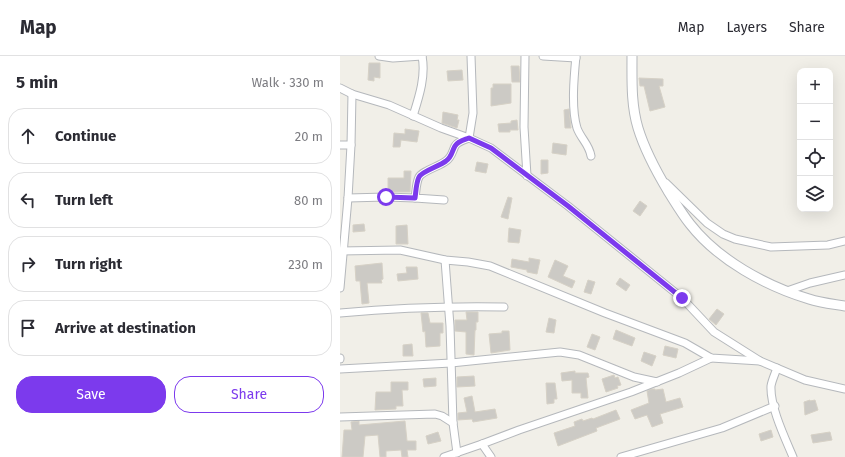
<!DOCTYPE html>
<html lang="en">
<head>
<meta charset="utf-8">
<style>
  :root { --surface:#fff; --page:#f2f2f3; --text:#2b2b33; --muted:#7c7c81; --line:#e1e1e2; --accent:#7c3aed }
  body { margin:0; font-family:"Fira Sans",sans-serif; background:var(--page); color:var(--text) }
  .controls { position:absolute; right:12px; top:12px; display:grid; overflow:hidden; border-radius:8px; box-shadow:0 4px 16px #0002 }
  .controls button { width:36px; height:36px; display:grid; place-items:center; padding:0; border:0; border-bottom:1px solid var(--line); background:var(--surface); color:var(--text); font:20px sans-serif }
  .stop { position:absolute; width:12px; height:12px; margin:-9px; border:3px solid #7c3aed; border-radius:50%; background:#fff }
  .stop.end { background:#7c3aed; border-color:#fff; box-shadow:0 1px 4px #0008 }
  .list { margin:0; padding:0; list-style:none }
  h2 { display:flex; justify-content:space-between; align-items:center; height:52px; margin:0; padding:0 16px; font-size:17px }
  h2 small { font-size:13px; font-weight:400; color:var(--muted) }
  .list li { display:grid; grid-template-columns:26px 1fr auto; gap:12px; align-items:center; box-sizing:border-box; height:56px; margin:0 8px 8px; padding:0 8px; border:1px solid var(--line); border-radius:16px }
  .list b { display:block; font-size:15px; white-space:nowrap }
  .list em { font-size:13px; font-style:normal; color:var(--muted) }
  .actions { display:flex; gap:8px; padding:12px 16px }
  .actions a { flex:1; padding:9px 0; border:1px solid var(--accent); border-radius:16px; text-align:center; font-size:14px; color:var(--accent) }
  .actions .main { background:var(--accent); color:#fff }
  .icon { flex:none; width:22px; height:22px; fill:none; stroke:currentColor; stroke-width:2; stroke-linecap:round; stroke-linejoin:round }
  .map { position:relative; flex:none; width:505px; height:401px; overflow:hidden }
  header { display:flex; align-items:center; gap:24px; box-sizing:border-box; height:56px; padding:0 20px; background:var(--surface); border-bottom:1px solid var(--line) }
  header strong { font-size:19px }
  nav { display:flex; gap:22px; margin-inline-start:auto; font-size:14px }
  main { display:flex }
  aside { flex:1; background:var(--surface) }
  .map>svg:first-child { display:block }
  .building { fill:#cccac5; stroke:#d6d1c6 }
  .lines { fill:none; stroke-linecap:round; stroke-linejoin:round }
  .minor-casing { stroke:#b5b8bc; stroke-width:9 }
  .tertiary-casing { stroke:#b5b8bc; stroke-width:11 }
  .minor { stroke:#fff; stroke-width:7 }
  .tertiary { stroke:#fff; stroke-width:9 }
  .route { stroke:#7c3aed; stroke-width:5 }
</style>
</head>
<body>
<header>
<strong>Map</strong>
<nav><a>Map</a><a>Layers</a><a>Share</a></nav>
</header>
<main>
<aside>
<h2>5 min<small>Walk · 330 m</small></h2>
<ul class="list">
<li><svg class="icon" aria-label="ahead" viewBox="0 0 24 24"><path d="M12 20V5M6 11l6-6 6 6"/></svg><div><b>Continue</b></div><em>20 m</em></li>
<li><svg class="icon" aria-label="left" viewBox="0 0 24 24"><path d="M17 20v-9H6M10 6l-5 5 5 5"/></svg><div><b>Turn left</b></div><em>80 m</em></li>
<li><svg class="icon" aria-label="right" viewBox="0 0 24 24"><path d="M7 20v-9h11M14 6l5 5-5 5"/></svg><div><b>Turn right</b></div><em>230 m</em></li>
<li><svg class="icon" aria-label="arrive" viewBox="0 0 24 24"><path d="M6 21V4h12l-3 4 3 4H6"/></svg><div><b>Arrive at destination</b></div></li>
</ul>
<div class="actions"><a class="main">Save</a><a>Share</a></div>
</aside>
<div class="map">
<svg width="505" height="401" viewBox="0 0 505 401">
  <rect width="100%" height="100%" fill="#f1efe8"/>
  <g class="building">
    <path d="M29,7H40V22L34,21V25L28,24Z"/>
    <path d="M171,10H179L180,26H172Z"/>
    <path d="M122,14L123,24L108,25L107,15Z"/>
    <path d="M299,22L323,23V30H319L325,51L310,55L304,30H300Z"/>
    <path d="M153,28H171V47L151,50V32H153Z"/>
    <path d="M229,53L231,72H225L224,54Z"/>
    <path d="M103,56L118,59L117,64H119L117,72L102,67Z"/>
    <path d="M177,64L178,74H170V76H159L158,68L171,67V65Z"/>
    <path d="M65,73L79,75L77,86L61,84L60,91H53L54,77L65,78Z"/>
    <path d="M213,87L227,89L226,99L212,97Z"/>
    <path d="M201,104H208V117L201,118Z"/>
    <path d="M137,106L148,108L146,117L135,115Z"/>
    <path d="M64,115H71L70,136H48V122H64Z"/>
    <path d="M168,141L172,142L168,163L161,161Z"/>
    <path d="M300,145L307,150L300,160L293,155Z"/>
    <path d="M24,168L25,175L13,176V169Z"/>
    <path d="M67,169L68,188H56V170Z"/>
    <path d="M169,172L181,174L179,187L168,186Z"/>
    <path d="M189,202L200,204L197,218L187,216V214L171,211L172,203L189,206Z"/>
    <path d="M215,204L228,210L223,220L235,225L232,232L208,221Z"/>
    <path d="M42,207L43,223L41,224L42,227H27L29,247L22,248L20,225H16L15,210Z"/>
    <path d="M66,211H77L78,223L58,225L57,218L67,217Z"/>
    <path d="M280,222L290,229L286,235L276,228Z"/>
    <path d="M248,224L255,226L251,238L244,236Z"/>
    <path d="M377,253L384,258L376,269L369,263Z"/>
    <path d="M126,256H138V266H136V274H135L134,299L126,298V276L115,275V264H127Z"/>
    <path d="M81,257H88L90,267H103V277H100V290L86,291L85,275L83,276Z"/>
    <path d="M209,262L216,264L214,277L206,276Z"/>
    <path d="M276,274L295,282L292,290L273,283Z"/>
    <path d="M162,275H169L170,294L151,297L149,278L162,277Z"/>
    <path d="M252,278L260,281L255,294L247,291Z"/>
    <path d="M72,288L73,300H63V289Z"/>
    <path d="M325,290L338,293L336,302L323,299Z"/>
    <path d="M304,296L316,300L312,310L301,305Z"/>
    <path d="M235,315V317H248L249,321L246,322L248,342H241V337H232V324L222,325L221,317Z"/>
    <path d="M274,319L275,322L278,321L281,329L277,330L278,332L266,336L262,323Z"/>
    <path d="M134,320L135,330L117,331V321Z"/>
    <path d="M96,322V330L84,331L83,323Z"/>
    <path d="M51,326H68V334H62L63,350H56V353L35,354L36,336H51Z"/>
    <path d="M206,327H215L217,343H214V347L207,348Z"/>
    <path d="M311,333H315V334L323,333L326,346L340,342L343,351L320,358L323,367L312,371L307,359L295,363L291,354L309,347L307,335Z"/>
    <path d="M132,340L135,356L155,353L157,362L133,366L132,363L118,364V357L127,356L124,342Z"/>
    <path d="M470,344V345L475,344L478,354L465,359L464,346Z"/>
    <path d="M276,354L280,363L256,372L257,375L218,390L214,377L235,370L234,366L242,363L243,365L252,362L253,363Z"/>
    <path d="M19,365V369L65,365L67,385H76V394H67L68,401H62L61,394L46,395V401H40L38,379L25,380L23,401H2L4,374H12L11,366Z"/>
    <path d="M431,374L433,381L421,385L419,378Z"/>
    <path d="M98,376L101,385L88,388L86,380Z"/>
    <path d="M490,376L492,384L473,387L471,379Z"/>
  </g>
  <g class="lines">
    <defs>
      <g id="minor">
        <path d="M39,0L53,2L82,0"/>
        <path d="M185,0L184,71L187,120"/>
        <path d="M203,0L236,2"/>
        <path d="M236,0C234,21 231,52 237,72C241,83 249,88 251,100"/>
        <path d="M0,32L12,38L49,49L101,72L129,82L151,92L228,150L342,242L374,276L420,305"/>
        <path d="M73,60C79,41 86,20 82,0"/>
        <path d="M0,89H11"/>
        <path d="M326,127L367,167L383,178L395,183L431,191L488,189L505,185"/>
        <path d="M8,142L46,141L75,142"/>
        <path d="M104,144L75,142C76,136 76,127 79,121C82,115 100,110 106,105C112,101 112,96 115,90C118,85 124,84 129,82L133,57L131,0"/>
        <path d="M0,195L60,194L105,204L128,206L150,210L265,257L345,287L371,302L420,305L465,324L505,333"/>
        <path d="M105,204L110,270L113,367L117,397"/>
        <path d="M0,232L8,142L11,89L12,38"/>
        <path d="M447,235L470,227L505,219"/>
        <path d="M0,257C55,252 109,250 164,251"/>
        <path d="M0,302V303"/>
        <path d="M437,312C435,318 432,324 431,330C430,351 445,382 453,401"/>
        <path d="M0,313L111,307L220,296L239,299L294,321L317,326"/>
        <path d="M0,361L95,358L102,360L113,367"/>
        <path d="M142,388L151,401"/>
        <path d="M104,401L142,388L179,374L291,336L339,317L371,302"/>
        <path d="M281,401L382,372L435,350"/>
      </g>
      <path id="tertiary" d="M292,0C292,24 291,49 298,72C305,95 316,115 328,135C335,146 342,158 350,168C378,204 426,230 469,243C481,247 493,248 505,250"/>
    </defs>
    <use href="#minor" class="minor-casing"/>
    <use href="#tertiary" class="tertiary-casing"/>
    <use href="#minor" class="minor"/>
    <use href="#tertiary" class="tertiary"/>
  </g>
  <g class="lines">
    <path class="route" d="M46,141L75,142C76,136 76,127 79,121C82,115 100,110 106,105C112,101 112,95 115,90C118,85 124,84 129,82L151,92L159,98L228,150L342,242"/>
  </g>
</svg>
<div class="controls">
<button>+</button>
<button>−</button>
<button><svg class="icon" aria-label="locate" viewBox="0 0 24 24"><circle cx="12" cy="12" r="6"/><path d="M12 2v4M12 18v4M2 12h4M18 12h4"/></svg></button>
<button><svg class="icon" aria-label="layers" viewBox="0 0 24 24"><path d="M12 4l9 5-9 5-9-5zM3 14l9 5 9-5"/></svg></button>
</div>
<div class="stop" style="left:46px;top:141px"></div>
<div class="stop end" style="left:342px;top:242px"></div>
</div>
</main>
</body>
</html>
